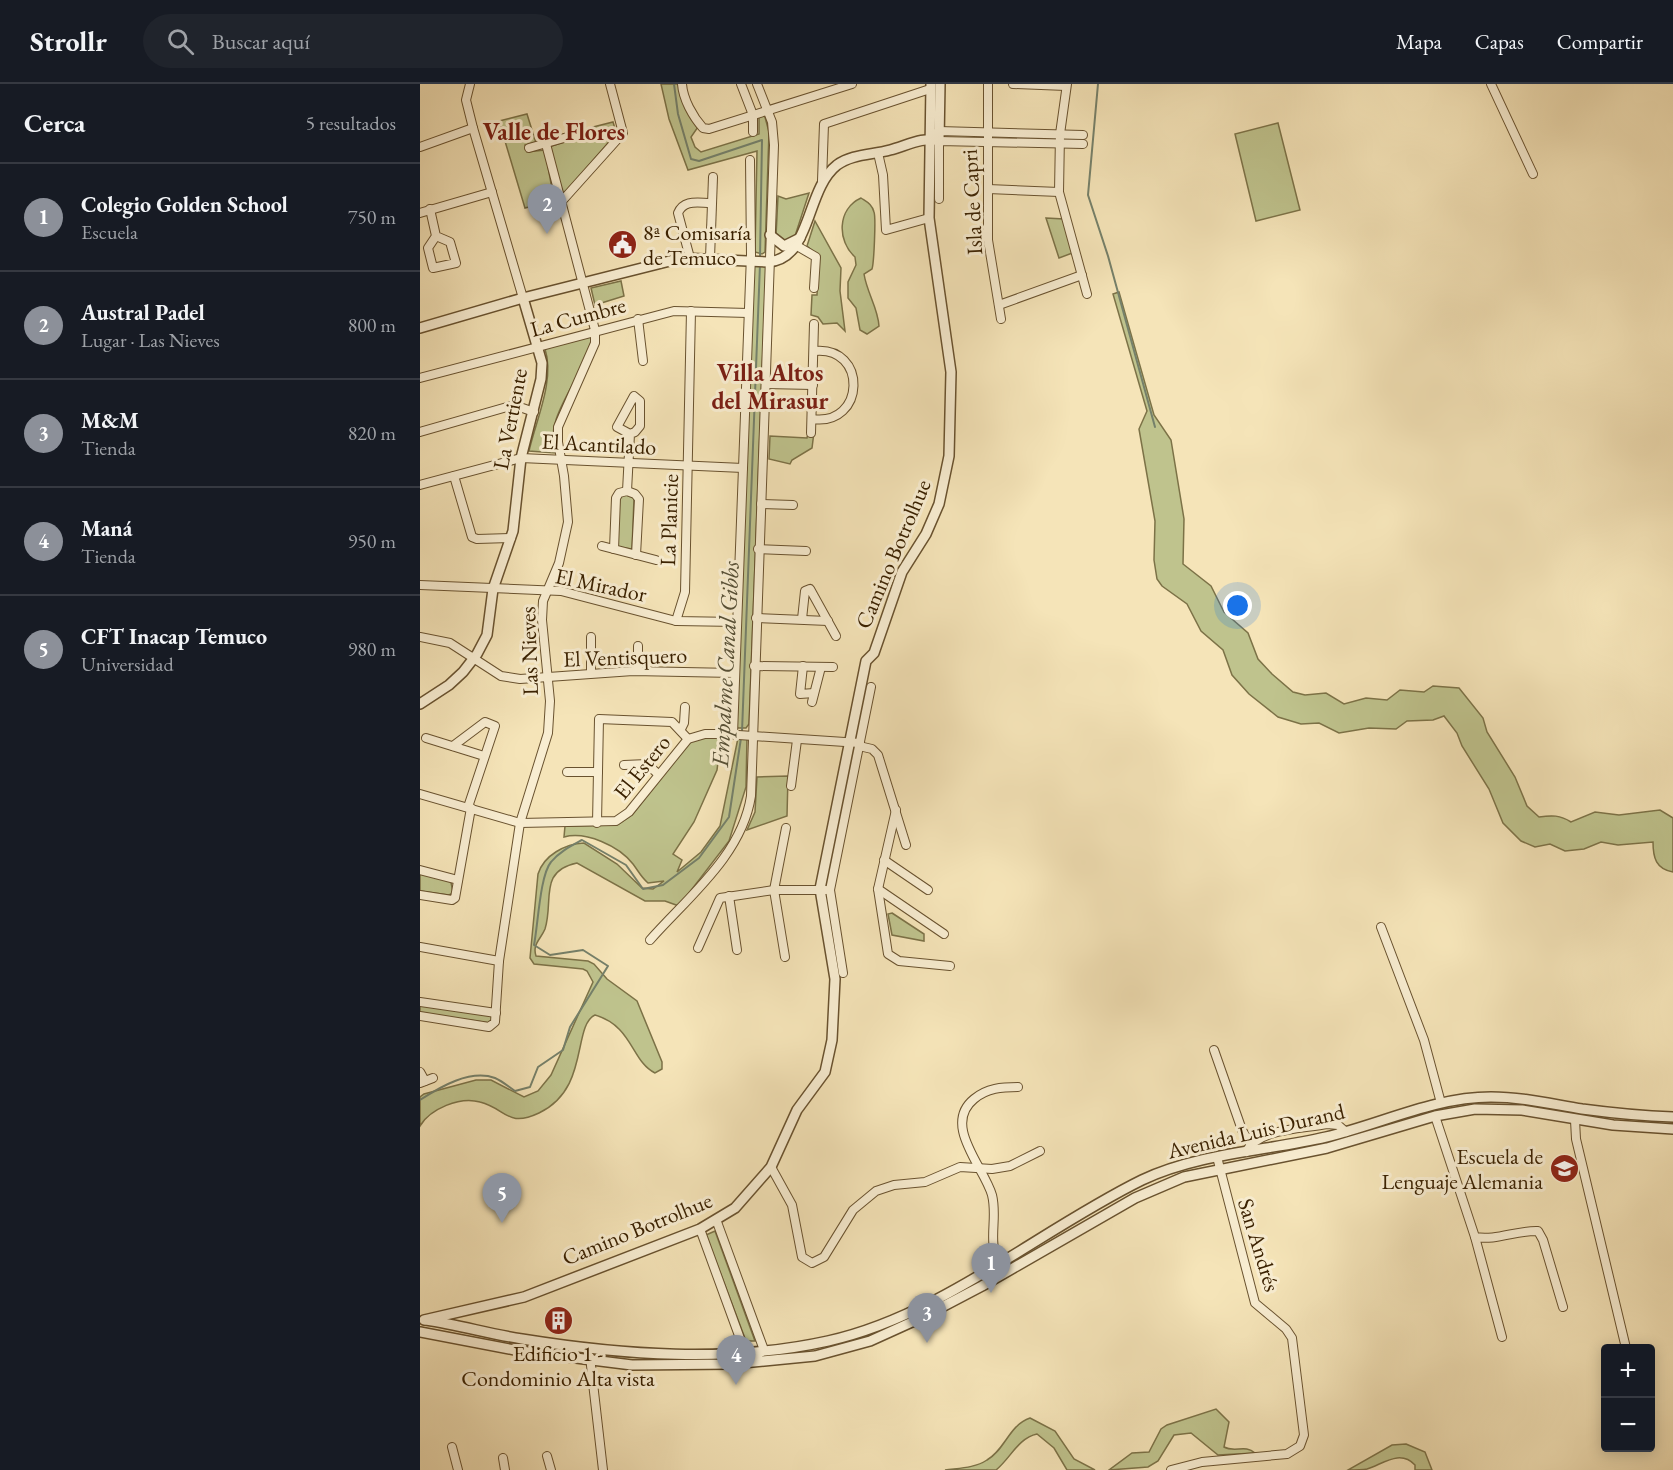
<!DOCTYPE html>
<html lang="es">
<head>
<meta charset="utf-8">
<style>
  :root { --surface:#171b24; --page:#20242c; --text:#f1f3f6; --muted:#9ea1a6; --line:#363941; --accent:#8c9099 }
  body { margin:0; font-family:"EB Garamond",serif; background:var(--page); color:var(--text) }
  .controls { position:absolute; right:18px; bottom:18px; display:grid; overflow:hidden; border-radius:6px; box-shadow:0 3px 15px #0003 }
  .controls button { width:54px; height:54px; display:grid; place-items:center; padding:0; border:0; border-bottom:2px solid var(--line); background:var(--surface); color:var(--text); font:30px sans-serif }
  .you { position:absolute; left:818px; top:522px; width:21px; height:21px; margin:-15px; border:4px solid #fff; border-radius:50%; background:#1a73e8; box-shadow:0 0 0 9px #1a73e833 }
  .badge { display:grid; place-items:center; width:39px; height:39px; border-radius:50%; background:var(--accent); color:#fff; font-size:20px; font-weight:700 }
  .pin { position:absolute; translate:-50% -50px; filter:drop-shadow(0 2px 3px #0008) }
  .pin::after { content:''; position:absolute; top:32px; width:21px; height:18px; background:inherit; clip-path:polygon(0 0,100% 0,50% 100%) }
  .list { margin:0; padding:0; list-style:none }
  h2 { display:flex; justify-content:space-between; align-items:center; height:78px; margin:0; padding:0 24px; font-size:26px }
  h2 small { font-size:20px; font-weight:400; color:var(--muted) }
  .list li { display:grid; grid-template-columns:39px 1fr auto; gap:18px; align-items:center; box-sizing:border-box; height:108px; padding:0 24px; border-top:2px solid var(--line) }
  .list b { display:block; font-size:22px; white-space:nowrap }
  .list p { margin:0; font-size:20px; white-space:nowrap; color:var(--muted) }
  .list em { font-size:20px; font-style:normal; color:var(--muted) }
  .icon { flex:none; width:33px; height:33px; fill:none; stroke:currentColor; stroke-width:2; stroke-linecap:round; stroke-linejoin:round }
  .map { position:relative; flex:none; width:1253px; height:1386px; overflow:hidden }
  header { display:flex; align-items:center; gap:36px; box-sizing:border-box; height:84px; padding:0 30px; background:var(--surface); border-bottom:2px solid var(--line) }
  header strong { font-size:28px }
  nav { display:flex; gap:33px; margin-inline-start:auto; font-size:21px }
  .search { width:420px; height:54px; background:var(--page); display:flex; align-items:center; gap:15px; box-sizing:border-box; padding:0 21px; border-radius:33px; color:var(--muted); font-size:22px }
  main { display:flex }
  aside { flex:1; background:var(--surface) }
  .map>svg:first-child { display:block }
  .green { fill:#bfc38d; stroke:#7c7247; stroke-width:1.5 }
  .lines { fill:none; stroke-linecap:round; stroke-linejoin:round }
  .stream { stroke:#75806a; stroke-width:2 }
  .minor-casing { stroke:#69522f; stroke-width:10 }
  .tertiary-casing { stroke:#69522f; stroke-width:12 }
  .minor { stroke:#f8edd1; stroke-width:8 }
  .tertiary { stroke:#f8edd1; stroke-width:9 }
  .labels { text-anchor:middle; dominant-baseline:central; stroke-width:6; stroke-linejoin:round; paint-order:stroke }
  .street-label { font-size:22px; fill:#3a2101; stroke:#f8edd1 }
  .poi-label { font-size:22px; fill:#3a2101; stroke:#f8edd1; text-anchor:start }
  .neighbourhood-label { font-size:24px; font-weight:bold; fill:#7a1f14; stroke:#f8edd1 }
  .water-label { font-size:24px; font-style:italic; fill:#575036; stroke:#f8edd1 }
</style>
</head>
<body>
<header>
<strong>Strollr</strong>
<div class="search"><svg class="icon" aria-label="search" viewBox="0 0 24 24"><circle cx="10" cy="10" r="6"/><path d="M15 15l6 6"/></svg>Buscar aquí</div>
<nav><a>Mapa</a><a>Capas</a><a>Compartir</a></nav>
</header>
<main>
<aside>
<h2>Cerca<small>5 resultados</small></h2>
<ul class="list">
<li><span class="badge">1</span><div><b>Colegio Golden School</b><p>Escuela</p></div><em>750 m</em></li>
<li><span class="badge">2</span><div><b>Austral Padel</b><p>Lugar · Las Nieves</p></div><em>800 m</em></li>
<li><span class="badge">3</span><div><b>M&amp;M</b><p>Tienda</p></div><em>820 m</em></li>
<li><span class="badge">4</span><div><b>Maná</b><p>Tienda</p></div><em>950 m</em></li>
<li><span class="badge">5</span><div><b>CFT Inacap Temuco</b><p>Universidad</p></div><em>980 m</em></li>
</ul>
</aside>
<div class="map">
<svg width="1253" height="1386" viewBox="0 0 1253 1386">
  <rect width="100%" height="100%" fill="#f5e4b8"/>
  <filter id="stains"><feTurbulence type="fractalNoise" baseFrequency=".00333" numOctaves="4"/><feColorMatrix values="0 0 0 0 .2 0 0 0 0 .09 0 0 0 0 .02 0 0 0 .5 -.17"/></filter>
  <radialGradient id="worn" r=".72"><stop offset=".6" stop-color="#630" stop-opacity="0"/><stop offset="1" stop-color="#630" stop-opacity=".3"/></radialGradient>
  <g class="green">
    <path d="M241,0H259L278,43L271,53L275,63L281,68L339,50V30L345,33L349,48L345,168L342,170L335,168L337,67L268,86L249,35Z"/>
    <path d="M107,30L116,59L105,61L107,68L125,66L134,116L105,124L79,37Z"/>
    <path d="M193,38L196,48L194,52L145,109L142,108L129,63L162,52L161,46Z"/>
    <path d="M858,39L880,126L836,137L815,50Z"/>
    <path d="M389,109L374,155L368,160L356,152L358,112L366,115Z"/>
    <path d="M441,114C447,118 452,120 454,128C456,133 454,179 452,185L444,190C447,209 458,224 459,242L447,250L440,246L436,224L428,214V198L436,181L435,173C417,157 417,125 441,114Z"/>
    <path d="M626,134L644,135L655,168L639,174Z"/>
    <path d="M395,137L421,184L420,207L425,247L417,239L403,240L398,233L391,231L392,211H397L399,172L387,162Z"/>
    <path d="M334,180H344L346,184L329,640L326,644H318L316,640Z"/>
    <path d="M201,197L204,212L175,221L171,204Z"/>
    <path d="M699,208L734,331L751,356L764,435L763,480L791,502L804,528L828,549L838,575L852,590L873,608L885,611L906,609L924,620L946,614L967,616L980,606L1004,608L1013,602L1039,604L1063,634L1067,648L1095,693L1107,722L1119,733C1132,731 1140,731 1151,738L1175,728L1199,731L1240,726L1253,734V788C1236,785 1233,774 1233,758L1198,761L1181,758L1164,765L1145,767L1130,760L1115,763L1101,757L1083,739L1069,705L1042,662L1037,649L1024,632L1013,636L987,637L976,645L949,644L919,649L899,639L881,640L858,633L829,610L812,591L803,566L781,547L767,520L742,502L737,495L734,476L735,437L719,345L727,327L693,210Z"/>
    <path d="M172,251C169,290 122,330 135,369L109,367C116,336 135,296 125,265Z"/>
    <path d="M388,348H394L392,364L372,376L370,380L349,375L350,352L387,354Z"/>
    <path d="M204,411H211L214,415L212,465L197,463L199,415Z"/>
    <path d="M327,653L326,703L309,757L259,822L245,817H225L157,779C118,787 134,817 125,845C121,855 112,860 116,872L168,877L174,880L187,895L217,917L242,978V985L235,989C211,977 213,942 175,931C152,942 170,1005 119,1029C87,1044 87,1025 60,1018C40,1012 10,1025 0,1042V1013L4,1010L56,996H71L104,1013L118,1007L131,991L173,898L167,887L163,885L114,880L110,874L118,790C124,771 145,760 164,759L197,780L222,804L233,805L244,797L228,799C221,793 219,788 213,780C199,762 166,747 144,753L145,742L197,741L212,731L270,657L279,654H301L297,686L274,738L253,770L262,776L257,788L281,768L300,742L318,654Z"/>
    <path d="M368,692L367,732L327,746L335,728L337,693Z"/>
    <path d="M0,788L31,798L33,809L29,811L0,807Z"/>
    <path d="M472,829L504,850V857L472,851L468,830Z"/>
    <path d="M0,920L71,932L73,934L70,939L0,929Z"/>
    <path d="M295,1147L335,1257H326L286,1151Z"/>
    <path d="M796,1325L809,1338L804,1363C815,1369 825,1360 835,1369L798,1371L771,1349L754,1351L738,1377L728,1383L689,1386L712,1369L729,1368L741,1345L747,1341Z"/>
    <path d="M610,1334L635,1347L654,1375L675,1386H647L634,1364L617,1350C598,1354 590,1375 576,1386H525C539,1384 555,1384 567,1376C585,1366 589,1341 610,1334Z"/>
    <path d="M986,1360L1005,1368L1012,1386H995V1381C980,1365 963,1380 947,1385C942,1386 933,1386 928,1386L972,1361Z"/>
  </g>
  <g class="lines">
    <g class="stream">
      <path d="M254,0L258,30L271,75L279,77L342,56L340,174"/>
      <path d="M678,0L668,111L688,172L735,343"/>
      <path d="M322,648L340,180"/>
      <path d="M0,1016C20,1003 50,985 75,994C82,997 89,1003 95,1007L110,1003L118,983L143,966L150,943L188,882L163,866L130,871L114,861C118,841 120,791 131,778C139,768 151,762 162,756L206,781L223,805L243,801L279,774L309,733L321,654"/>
    </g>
    <defs>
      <g id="minor">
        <path d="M50,0L46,16L53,44L103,214"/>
        <path d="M262,0C263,15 273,33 283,44L289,45L432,0"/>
        <path d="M321,0L333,31V48"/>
        <path d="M568,0V156L581,235"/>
        <path d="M593,0L646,2"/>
        <path d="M647,0L640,50L639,108L667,210"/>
        <path d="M1071,0L1113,90"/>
        <path d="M515,50L519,47L663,51"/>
        <path d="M0,63L53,44"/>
        <path d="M109,64L158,50"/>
        <path d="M458,69L463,91L466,146L509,134"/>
        <path d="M402,97L404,40L510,5"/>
        <path d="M568,105L639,108"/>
        <path d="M519,115V57L663,60"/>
        <path d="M142,117L203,49L190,0"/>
        <path d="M10,125L16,152L8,164L13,184L36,179L30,158L16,152"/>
        <path d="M0,129L72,108"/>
        <path d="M377,162L396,173L394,204"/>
        <path d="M270,174L258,129C264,115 278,119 291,119"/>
        <path d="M290,174L293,93"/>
        <path d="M579,221L662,191"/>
        <path d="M218,235L223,277"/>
        <path d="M0,294L254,227L328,229"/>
        <path d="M346,300L393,301"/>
        <path d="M392,335C446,343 448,261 394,267"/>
        <path d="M0,348L94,321L114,328"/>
        <path d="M391,349L394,240"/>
        <path d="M34,392L52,453L57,455L91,454"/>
        <path d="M0,401L101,374L323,384"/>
        <path d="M207,407L210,350L215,348L220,342V317L214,312L197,343L210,350"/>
        <path d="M341,420L373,421"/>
        <path d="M182,462L236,476"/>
        <path d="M194,465L196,414L199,409L207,407L215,410L219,415L216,471"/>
        <path d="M338,465L386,467"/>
        <path d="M0,501L141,507L256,537L317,538"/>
        <path d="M336,534L408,537"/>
        <path d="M382,535L385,507L390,505L416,552"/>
        <path d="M256,537L265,508L271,227"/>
        <path d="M0,553L30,559L81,592L100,595L213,587L314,589"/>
        <path d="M171,553V589"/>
        <path d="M334,582L413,583"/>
        <path d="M383,582L380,610L394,609"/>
        <path d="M218,587V562"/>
        <path d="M392,618L401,583"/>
        <path d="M261,645L264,639L265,623"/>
        <path d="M313,650L331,171L330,76"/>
        <path d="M6,654L64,672"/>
        <path d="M33,662L65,638L75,642L48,723"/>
        <path d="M439,662L452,665L458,671L486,761"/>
        <path d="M204,681L227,680L238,690"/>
        <path d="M147,688H178"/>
        <path d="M371,702L377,656"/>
        <path d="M0,710L100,739L196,737L209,728L268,655L285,650H304L440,659"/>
        <path d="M476,726L458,805L468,870L479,877L530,882"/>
        <path d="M177,739L179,635L252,638L268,655"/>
        <path d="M464,776L508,806"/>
        <path d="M0,786L38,796"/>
        <path d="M458,805L524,850"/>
        <path d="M0,811L32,816L35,814L51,724"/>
        <path d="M309,812L317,866"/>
        <path d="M961,843L1004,956L1021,1019"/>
        <path d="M230,856C268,813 322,771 331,712L354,61L352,38L337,0"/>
        <path d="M0,863L79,877"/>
        <path d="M278,864L300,814L354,806H406"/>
        <path d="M365,873L354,806L366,744"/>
        <path d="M423,889L410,806L451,603"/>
        <path d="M0,918L76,929"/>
        <path d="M0,932L69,943L75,938L79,877L100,739L128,649L130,617L122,536L123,517L139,479L148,438L144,392L138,358V343L175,259V246L126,60"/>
        <path d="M794,966L822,1046L831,1061"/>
        <path d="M0,988L5,997"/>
        <path d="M0,999L13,994"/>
        <path d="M1015,1032L1055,1153C1076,1157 1097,1146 1118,1147L1123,1156L1143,1223"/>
        <path d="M1155,1036L1156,1055L1206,1264"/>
        <path d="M826,1068C839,1044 883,1045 907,1040L918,1041L926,1048"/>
        <path d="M351,1083L372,1121L382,1173L392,1179L404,1173L433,1126L456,1107L474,1101L505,1098L540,1083L572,1085L590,1082L620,1067"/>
        <path d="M280,1145L329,1279L344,1266L297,1138"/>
        <path d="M1055,1153L1082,1253"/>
        <path d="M579,1179C567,1157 578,1135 572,1111C564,1083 522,1041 554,1015C567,1004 582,1003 598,1003"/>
        <path d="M170,1273L183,1386"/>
        <path d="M32,1363L38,1386"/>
        <path d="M127,1372L131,1386"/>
        <path d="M83,1374L85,1386"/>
        <path d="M751,1386L782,1378L867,1370L880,1362L884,1351L872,1254L866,1245L835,1219L797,1073"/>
      </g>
      <g id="tertiary">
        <path d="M350,151L364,162L380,154"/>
        <path d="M0,244L103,214L262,174L348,178C392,175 385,106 417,81C432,70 452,71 470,66C486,62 503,52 519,57L520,0"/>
        <path d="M0,620L29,601L43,588L57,570L67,551L73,505L93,447L101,374L121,295L122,279L103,214"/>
        <path d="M4,1236L104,1213L280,1145L315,1124L351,1083L377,1026L405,988L412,956L415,895L400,805L446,577L454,569L482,488L506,450L519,420L529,372L531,288L509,134L511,0"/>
        <path d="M6,1236C39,1241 70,1250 102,1255C202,1271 309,1279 408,1257C521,1232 620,1146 722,1096C779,1069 846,1067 906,1053C961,1040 1014,1013 1071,1013C1102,1013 1131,1020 1162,1025C1192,1029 1222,1032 1253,1033"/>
        <path d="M0,1248L100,1267L212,1281L312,1280L395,1272L450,1257L503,1233L562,1202L715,1114L764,1093L907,1064L1015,1032L1055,1025L1102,1026L1193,1041L1253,1045"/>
      </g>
    </defs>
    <use href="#minor" class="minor-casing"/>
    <use href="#tertiary" class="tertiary-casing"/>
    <use href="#minor" class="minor"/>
    <use href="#tertiary" class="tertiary"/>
  </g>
  <defs>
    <symbol id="civic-disc" viewBox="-11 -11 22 22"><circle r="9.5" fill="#8f2418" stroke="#f8edd1"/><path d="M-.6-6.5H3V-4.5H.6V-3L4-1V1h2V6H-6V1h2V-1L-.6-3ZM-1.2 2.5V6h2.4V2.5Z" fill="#fff"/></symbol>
    <symbol id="school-disc" viewBox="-11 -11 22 22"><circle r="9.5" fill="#8f2418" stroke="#f8edd1"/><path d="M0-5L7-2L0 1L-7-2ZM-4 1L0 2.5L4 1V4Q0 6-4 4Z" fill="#fff"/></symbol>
    <symbol id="building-disc" viewBox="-11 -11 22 22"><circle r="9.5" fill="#8f2418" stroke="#f8edd1"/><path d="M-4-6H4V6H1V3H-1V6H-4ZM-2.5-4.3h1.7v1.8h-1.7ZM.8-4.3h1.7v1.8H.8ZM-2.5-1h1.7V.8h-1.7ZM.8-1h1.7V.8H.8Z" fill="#fff"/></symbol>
  </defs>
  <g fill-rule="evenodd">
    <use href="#civic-disc" x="186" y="144" width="33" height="33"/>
    <use href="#school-disc" x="1128" y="1068" width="33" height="33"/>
    <use href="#building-disc" x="122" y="1220" width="33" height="33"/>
  </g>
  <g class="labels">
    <g class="street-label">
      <text transform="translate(552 118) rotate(-93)">Isla de Capri</text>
      <text transform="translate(158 233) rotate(-15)">La Cumbre</text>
      <text transform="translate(90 335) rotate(-79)">La Vertiente</text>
      <text transform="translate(179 360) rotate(3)">El Acantilado</text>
      <text transform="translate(249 436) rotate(-88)">La Planicie</text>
      <text transform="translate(473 470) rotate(-67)">Camino Botrolhue</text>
      <text transform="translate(181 501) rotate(12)">El Mirador</text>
      <text transform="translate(109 567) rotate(-92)">Las Nieves</text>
      <text transform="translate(205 573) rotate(-2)">El Ventisquero</text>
      <text transform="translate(222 683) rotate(-51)">El Estero</text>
      <text transform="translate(836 1047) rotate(-13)">Avenida Luis Durand</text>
      <text transform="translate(217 1145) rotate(-22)">Camino Botrolhue</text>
      <text transform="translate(839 1161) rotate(73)">San Andrés</text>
    </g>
    <g class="poi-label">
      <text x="223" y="148">8ª Comisaría<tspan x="223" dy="25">de Temuco</tspan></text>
      <text x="1123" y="1072" text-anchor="end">Escuela de<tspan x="1123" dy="25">Lenguaje Alemania</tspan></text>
      <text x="138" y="1269" text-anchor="middle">Edificio 1 -<tspan x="138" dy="25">Condominio Alta vista</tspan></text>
    </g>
    <g class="neighbourhood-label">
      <text x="134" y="47">Valle de Flores</text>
      <text x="350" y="288">Villa Altos<tspan x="350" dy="28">del Mirasur</tspan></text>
    </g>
    <g class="water-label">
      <text transform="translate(305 580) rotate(-87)">Empalme Canal Gibbs</text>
    </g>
  </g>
  <rect width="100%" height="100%" filter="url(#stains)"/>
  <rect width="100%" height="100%" fill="url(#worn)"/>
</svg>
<div class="controls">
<button>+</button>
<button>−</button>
</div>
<div class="you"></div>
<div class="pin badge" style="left:571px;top:1209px">1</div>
<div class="pin badge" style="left:127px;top:150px">2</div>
<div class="pin badge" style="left:507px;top:1259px">3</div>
<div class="pin badge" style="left:316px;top:1301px">4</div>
<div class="pin badge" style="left:82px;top:1139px">5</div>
</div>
</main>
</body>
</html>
